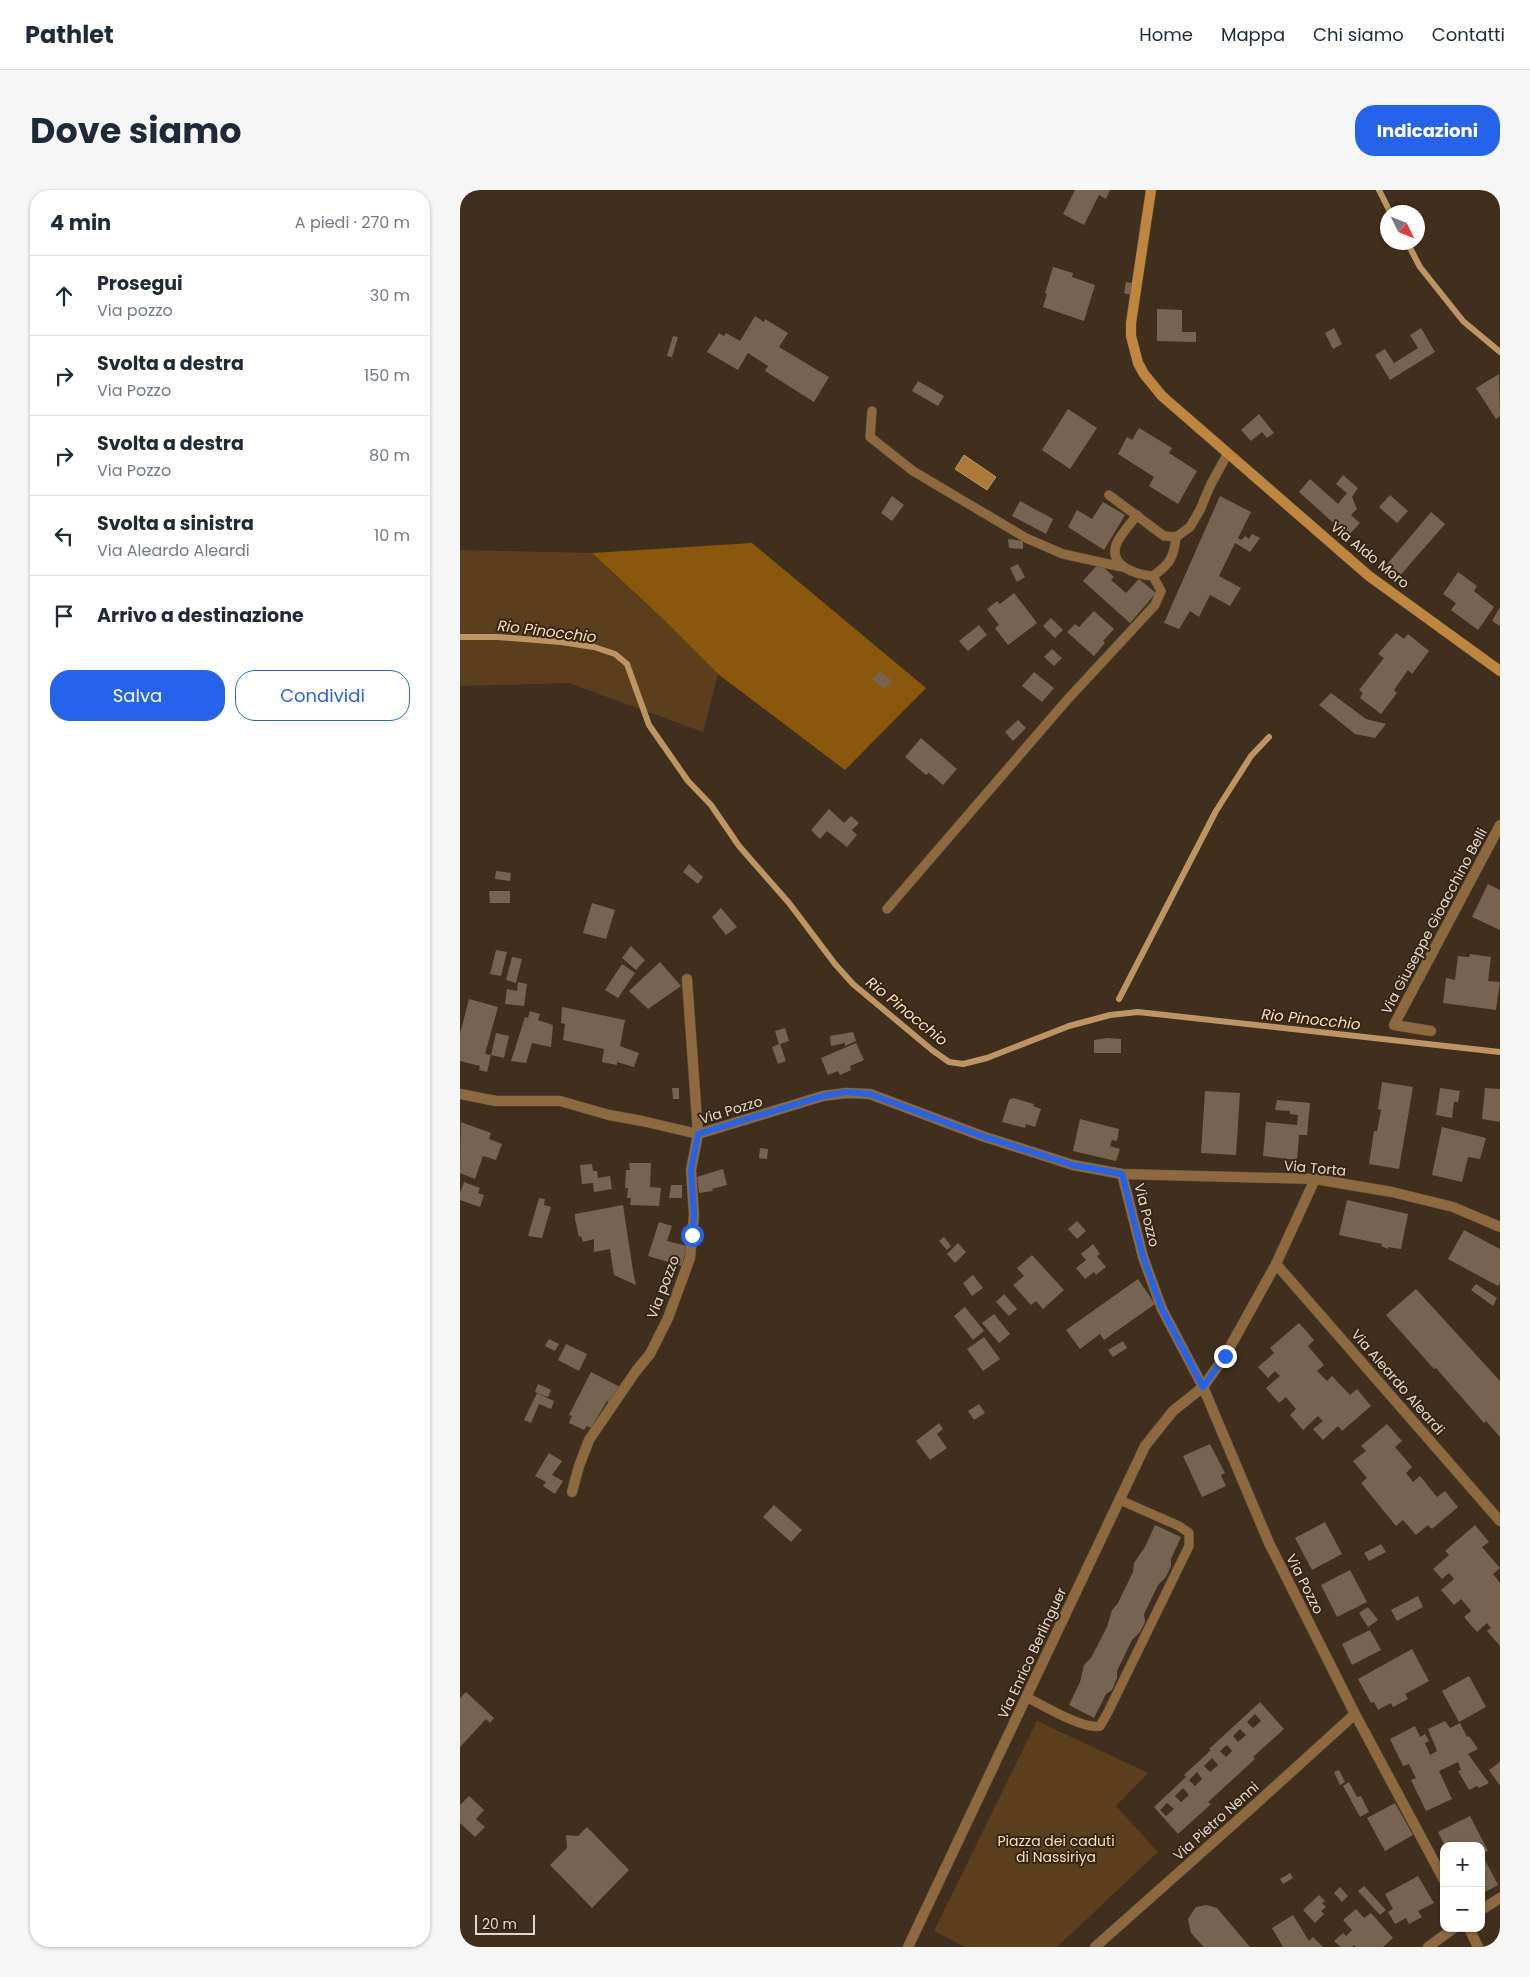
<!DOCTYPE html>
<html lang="it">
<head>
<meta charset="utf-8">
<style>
  :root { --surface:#fff; --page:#f6f6f7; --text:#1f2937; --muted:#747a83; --line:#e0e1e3; --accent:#2563eb }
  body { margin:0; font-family:Poppins,sans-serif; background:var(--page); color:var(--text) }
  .controls { position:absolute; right:15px; bottom:15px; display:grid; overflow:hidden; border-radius:10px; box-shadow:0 1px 4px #0004 }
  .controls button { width:45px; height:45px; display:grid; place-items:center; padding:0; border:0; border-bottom:1px solid var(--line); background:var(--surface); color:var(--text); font:25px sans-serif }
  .compass { position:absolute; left:920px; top:15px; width:45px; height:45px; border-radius:50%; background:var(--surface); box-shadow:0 1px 4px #0004; rotate:133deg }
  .scale { position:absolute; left:15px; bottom:12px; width:60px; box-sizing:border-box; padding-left:5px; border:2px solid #e2d7cc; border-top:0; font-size:14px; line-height:18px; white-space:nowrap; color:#e2d7cc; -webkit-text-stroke:4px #352512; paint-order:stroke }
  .stop { position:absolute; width:15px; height:15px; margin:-11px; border:4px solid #2563eb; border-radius:50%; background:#fff }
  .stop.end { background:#2563eb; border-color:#fff; box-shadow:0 1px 5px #0008 }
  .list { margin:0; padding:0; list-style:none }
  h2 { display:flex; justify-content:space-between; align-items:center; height:65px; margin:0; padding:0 20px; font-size:21px }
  h2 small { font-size:16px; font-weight:400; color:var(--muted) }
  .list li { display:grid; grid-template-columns:32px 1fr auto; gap:15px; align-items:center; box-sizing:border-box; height:80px; padding:0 20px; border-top:1px solid var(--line) }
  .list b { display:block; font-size:19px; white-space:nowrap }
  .list p { margin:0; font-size:16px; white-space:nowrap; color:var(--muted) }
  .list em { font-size:16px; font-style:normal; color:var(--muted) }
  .actions { display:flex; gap:10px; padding:15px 20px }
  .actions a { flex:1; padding:11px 0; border:1px solid var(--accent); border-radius:20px; text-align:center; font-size:18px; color:var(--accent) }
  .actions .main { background:var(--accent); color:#fff }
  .icon { flex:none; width:28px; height:28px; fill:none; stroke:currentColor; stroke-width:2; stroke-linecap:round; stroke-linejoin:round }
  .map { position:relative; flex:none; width:1040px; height:1757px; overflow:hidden; border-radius:20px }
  header { display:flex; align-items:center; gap:30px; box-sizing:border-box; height:70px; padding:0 25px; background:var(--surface); border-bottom:1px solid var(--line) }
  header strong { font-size:24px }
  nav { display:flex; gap:28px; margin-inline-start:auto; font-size:18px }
  .intro { display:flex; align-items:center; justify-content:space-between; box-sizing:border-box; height:120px; padding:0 30px }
  h1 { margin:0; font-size:35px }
  .button { padding:12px 22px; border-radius:20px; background:var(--accent); color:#fff; font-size:18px; font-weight:700 }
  main { display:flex; gap:30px; padding:0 30px }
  aside { flex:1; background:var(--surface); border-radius:20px; box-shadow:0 1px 4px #0004 }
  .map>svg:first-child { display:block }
  .green { fill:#5b3f1c }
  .forest { fill:#89580d }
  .water { fill:#ad7938; stroke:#bd9564 }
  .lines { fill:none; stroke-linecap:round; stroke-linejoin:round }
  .stream { stroke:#bd9564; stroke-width:6 }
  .building { fill:#776450; fill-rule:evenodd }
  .lane-casing { stroke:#5d4d3c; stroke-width:10 }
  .street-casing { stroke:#5d4d3c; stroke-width:11 }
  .secondary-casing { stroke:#5d4d3c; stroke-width:11 }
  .lane { stroke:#8c693f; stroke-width:9 }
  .street { stroke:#8c693f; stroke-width:10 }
  .secondary { stroke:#be863e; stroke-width:10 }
  .route { stroke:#2563eb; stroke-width:6 }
  .labels { text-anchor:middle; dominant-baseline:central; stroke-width:4; stroke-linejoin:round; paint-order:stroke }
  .street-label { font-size:14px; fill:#e2d7cc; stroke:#352512 }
  .park-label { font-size:14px; fill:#fbdebe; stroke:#352512 }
  .water-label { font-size:15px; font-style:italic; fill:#fcdfbe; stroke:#352512 }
</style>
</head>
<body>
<header>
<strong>Pathlet</strong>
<nav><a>Home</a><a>Mappa</a><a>Chi siamo</a><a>Contatti</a></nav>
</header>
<div class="intro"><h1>Dove siamo</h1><a class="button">Indicazioni</a></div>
<main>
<aside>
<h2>4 min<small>A piedi · 270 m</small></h2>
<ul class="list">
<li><svg class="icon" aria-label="ahead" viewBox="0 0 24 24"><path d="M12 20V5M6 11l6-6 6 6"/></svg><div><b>Prosegui</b><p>Via pozzo</p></div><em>30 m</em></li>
<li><svg class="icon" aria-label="right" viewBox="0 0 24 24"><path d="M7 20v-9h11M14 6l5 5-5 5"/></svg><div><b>Svolta a destra</b><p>Via Pozzo</p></div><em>150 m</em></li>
<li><svg class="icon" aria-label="right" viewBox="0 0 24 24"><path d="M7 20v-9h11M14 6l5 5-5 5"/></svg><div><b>Svolta a destra</b><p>Via Pozzo</p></div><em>80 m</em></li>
<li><svg class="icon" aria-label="left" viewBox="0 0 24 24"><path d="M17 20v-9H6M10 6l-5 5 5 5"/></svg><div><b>Svolta a sinistra</b><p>Via Aleardo Aleardi</p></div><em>10 m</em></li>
<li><svg class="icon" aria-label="arrive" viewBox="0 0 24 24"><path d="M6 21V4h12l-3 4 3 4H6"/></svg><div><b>Arrivo a destinazione</b></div></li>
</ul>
<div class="actions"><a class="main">Salva</a><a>Condividi</a></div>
</aside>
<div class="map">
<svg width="1040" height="1757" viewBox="0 0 1040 1757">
  <rect width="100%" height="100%" fill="#402f1c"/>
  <g class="green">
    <path d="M0,360L132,363L201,427L258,484L243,542L109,493L0,496Z"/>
    <path d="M577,1531L688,1583L656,1616L698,1662L597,1757H505L474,1741Z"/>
  </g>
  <path class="forest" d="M292,353L466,498L385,580L258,484L201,427L132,363Z"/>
  <path class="water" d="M504,265L536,287L527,300L495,279Z"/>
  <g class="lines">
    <g class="stream">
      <path d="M919,0L930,22"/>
      <path d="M947,52L960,77L1003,131L1040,162"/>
      <path d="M0,447H38L101,452L134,457L155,464L167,474L189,535L228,591L251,615L279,656L329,713L375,774L393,794L472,860L489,872L503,874L527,868L609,836L650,825L678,822L1040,862"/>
      <path d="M659,809L756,621L791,566L809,547"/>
    </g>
  </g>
  <g class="building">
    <path d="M615,0H650L646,9L639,5L624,35L603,24Z"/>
    <path d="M593,77L613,83L612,87L635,95L624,131L583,117L587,104L585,103Z"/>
    <path d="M666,92L673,93L670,105L664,103Z"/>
    <path d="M697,119L722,120V142H736V152L697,151Z"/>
    <path d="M295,126L304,132L305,129L328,143L319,157L369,187L354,212L305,181L308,176L288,163L278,180L247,162L259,143L264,146L266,143L280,151Z"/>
    <path d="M874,138L882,154L873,159L865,143Z"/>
    <path d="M961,138L975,162L930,190L915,165L925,159L934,173L958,158L950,145Z"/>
    <path d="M213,146L218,147L212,167L207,166Z"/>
    <path d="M1039,184L1040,226L1036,229L1016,198Z"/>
    <path d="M458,191L484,206L478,216L452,201Z"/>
    <path d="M608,219L637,238L610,279L582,260Z"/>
    <path d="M799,224L814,243L807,248L802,242L791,251L781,240Z"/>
    <path d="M679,238L712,258L709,263L737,281L718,314L689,296L694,287L658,264L667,247L672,250Z"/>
    <path d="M883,285L898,298L892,307L897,319L891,325L900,333L888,346L839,302L850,289L878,314L887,303L876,294Z"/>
    <path d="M930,305L948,321L937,333L919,317Z"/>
    <path d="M432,306L444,315L432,331L421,323Z"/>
    <path d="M760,306L791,322L778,348L782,350L785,346L789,349L792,344L800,348L790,362L775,353L759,386L781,398L770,416L750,405L739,427L730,421L719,439L704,433Z"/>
    <path d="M560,311L593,329L586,344L552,326Z"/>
    <path d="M643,312L665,325L644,360L608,337L617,320L632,329Z"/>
    <path d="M971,322L985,334L937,389L924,378Z"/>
    <path d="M548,349L563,351V359L549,358Z"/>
    <path d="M639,373L654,387L651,390L666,403L679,389L696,403L670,433L623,391Z"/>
    <path d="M558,374L565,387L557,392L550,378Z"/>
    <path d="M998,382L1017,396L1014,401L1034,417L1018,440L991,420L996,413L983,404Z"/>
    <path d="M554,403L577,433L548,455L535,438L539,435L527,419L537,411L540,414Z"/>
    <path d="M1040,417V436L1032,431Z"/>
    <path d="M634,421L654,439L643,451L645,453L634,466L607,442L615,434L619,437Z"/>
    <path d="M591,428L603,440L595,448L583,436Z"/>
    <path d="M519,435L527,445L508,461L499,451Z"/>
    <path d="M936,443L944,449L948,444L969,461L952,484L948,480L934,500L937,503L921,524L900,508L903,503L899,500L924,468L918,464Z"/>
    <path d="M592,459L602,468L594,476L584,467Z"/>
    <path d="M420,481L432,491L424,499L412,489Z"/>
    <path d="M574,482L594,498L582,512L562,496Z"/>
    <path d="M871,503L906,529L926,534L915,548L895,544L859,515Z"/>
    <path d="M558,530L566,538L553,551L545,542Z"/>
    <path d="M461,548L497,579L483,595L469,583L466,585L445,567Z"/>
    <path d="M369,619L384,633L391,626L399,633L392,640L397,645L387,657L367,641L360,649L351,640Z"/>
    <path d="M229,674L243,687L238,694L223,682Z"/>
    <path d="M36,681L51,683L50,691L35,689Z"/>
    <path d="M1028,694L1040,700V740L1012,727Z"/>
    <path d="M29,701H50V713H30Z"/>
    <path d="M132,713L155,720L146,749L123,743Z"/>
    <path d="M261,718L277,737L266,745L252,727Z"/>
    <path d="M171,756L185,770L176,780L162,768Z"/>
    <path d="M36,760L47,762L41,786L30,784Z"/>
    <path d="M1010,764L1031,767L1028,791L1040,792L1036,820L983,813L986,788L995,790L998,766L1009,767Z"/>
    <path d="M52,767L62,769L56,793L46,790Z"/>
    <path d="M200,772L221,796L188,819L169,801Z"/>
    <path d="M162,774L175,783L158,808L145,800Z"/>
    <path d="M58,792L67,794L64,816L45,814L47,799L57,801Z"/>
    <path d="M9,809L38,817L25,864L31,865L27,882L19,880L20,876L0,871V844Z"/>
    <path d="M102,817L165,830L160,856L179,863L174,877L157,872V875L142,872L144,859L103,850L105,834L101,833Z"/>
    <path d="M70,821L80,824L78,830L93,835L91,857L72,853L66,873L51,871L65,827L68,828Z"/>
    <path d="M325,838L329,851L320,854L326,871L318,874L312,857L319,854L315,841Z"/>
    <path d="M393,842L396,851L385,856V853L371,856L370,846Z"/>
    <path d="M36,843L49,846L44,868L31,865Z"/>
    <path d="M648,848L661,849V863H634V850Z"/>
    <path d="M396,853L404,870L390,876L391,880L380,885L378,881L368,885L361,868Z"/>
    <path d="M922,892L953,897L939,979L909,974L914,941H917L921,920L918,919Z"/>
    <path d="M212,898H219V909H213Z"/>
    <path d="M980,898L1000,901L998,912H994L992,928L976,925Z"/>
    <path d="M1025,898L1040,899V932L1022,929Z"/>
    <path d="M745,901L780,903L776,965L741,963Z"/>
    <path d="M553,908L574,914L573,916L581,919L575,937L566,934L565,938L542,932L549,910Z"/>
    <path d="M817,910L850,913L847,945H839L837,970L803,966L806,932L837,935L838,925L830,924V921L815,920Z"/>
    <path d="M620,929L659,939L657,951L652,950L650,956L660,959L656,971L613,961Z"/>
    <path d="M1,932L31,943L29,949L42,954L36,970L23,966L15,989L0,983Z"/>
    <path d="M982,937L1026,948L1020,969L1008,967L1002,992L972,985Z"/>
    <path d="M300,958L308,959L307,969L299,968Z"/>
    <path d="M169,973H191L190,997L201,998L199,1016L170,1015L171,1008H167L168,998H165L166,980H170Z"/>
    <path d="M132,974L133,981H137L138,988L150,986L152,999L134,1002L133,993L122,994L120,975Z"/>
    <path d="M263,979L267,995L252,999L253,1001L239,1003L237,987Z"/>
    <path d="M4,992L20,998L18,1003L24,1005L20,1017L0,1010V1003Z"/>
    <path d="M211,995H222V1008H209Z"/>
    <path d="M79,1008L85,1009L84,1015L91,1017L82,1048L68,1046Z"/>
    <path d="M887,1010L948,1024L941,1059L928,1057V1059L921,1056L922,1054L879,1045Z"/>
    <path d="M163,1015L173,1081L176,1095L154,1085L150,1059L134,1062V1049L123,1052L121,1046L119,1047L115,1029V1024Z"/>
    <path d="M617,1031L626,1041L617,1049L608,1039Z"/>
    <path d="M199,1032L212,1036L207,1051L227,1056L222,1076L188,1066Z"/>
    <path d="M1004,1040L1040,1059V1093L1038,1096L988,1069Z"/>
    <path d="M484,1047L491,1056L487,1060L479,1051Z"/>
    <path d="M498,1053L506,1062L495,1073L487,1064Z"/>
    <path d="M633,1054L640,1064L637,1066L646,1077L636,1085L634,1082L625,1089L616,1078L626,1070L621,1064Z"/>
    <path d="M572,1065L604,1100L583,1119L576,1111L571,1115L553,1095L564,1086L557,1078Z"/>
    <path d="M513,1085L523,1098L512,1106L503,1093Z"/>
    <path d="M678,1089L695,1114L644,1150L640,1144L620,1159L606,1140Z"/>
    <path d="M1016,1094L1037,1108L1033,1116L1011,1100Z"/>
    <path d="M956,1099L1040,1191V1247L1026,1231L1024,1233L976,1178L974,1179L926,1125Z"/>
    <path d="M544,1104L557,1119L549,1126L536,1112Z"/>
    <path d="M505,1117L524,1141L513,1150L494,1126Z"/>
    <path d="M534,1124L550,1144L539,1153L522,1133Z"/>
    <path d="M839,1133L854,1150L848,1156L864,1175L857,1181L867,1191L872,1186L890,1205L897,1199L911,1216L882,1241L878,1236L863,1250L853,1239L863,1231L858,1226L843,1240L830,1225L836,1219L826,1207L819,1213L806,1198L820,1186L815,1181L808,1188L798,1177L814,1163L810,1158Z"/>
    <path d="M524,1147L540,1169L523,1181L507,1159Z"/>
    <path d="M89,1149L99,1154L95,1161L85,1156Z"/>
    <path d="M663,1151L667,1158L653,1167L648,1160Z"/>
    <path d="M106,1154L127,1164L119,1181L98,1170Z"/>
    <path d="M131,1182L160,1197L151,1214L147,1211L131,1238L127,1236L124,1240L109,1233L112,1226L109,1225Z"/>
    <path d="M78,1194L91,1200L88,1207L75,1202Z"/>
    <path d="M77,1203L94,1211L91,1219L79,1214L71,1233L64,1230Z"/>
    <path d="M519,1214L525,1223L514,1230L508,1221Z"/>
    <path d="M479,1233L483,1239L477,1244L487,1258L470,1270L456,1251Z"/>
    <path d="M927,1234L942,1251L935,1257L952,1277L946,1283L953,1292L960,1286L977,1307L985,1301L998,1317L972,1339L968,1335L956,1345L943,1330L936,1336L901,1293L907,1288L893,1271L906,1261L901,1256Z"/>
    <path d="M750,1254L765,1283L761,1285L766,1296L742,1307L723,1266Z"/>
    <path d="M89,1263L102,1271L92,1285L103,1291L95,1304L83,1296L86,1292L75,1286Z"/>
    <path d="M314,1315L342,1340L331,1352L303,1327Z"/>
    <path d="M865,1332L882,1364L852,1380L835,1348Z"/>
    <path d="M695,1335L721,1347L711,1369V1376L706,1387L698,1395L684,1424L685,1432L680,1442L672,1450L657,1481V1488L652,1500L646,1504L634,1528L609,1515L620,1492L624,1475L631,1468L647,1437L652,1420L658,1413L673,1382L674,1373L685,1357Z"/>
    <path d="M1015,1335L1029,1352L1022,1357L1040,1378L1033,1384L1040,1393V1456L1027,1441L1031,1438L1027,1433L1017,1442L1004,1427L1011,1421L1001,1409L994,1415L981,1400L994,1389L989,1383L982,1389L973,1379L989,1365L985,1361Z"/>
    <path d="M921,1354L926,1362L909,1371L904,1363Z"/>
    <path d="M890,1380L907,1412L877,1427L861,1395Z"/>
    <path d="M958,1406L963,1417L937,1431L931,1420Z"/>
    <path d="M908,1417L918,1430L908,1437L899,1423Z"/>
    <path d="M910,1440L921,1460L892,1475L882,1454Z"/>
    <path d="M952,1459L969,1491L945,1504L948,1509L933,1517L931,1513L918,1520L914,1512L911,1513L898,1489Z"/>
    <path d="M1009,1486L1026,1517L999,1532L982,1501Z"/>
    <path d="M6,1502L34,1528L30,1533L26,1529L0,1557V1508Z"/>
    <path d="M800,1512L824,1539L793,1567L795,1569L748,1612L751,1614L718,1644L694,1617L726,1587L724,1585L751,1560L749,1559ZM795,1524L801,1531L793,1538L787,1532ZM780,1539L786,1545L778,1552L773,1546ZM767,1555L772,1561L766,1567L760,1561ZM752,1568L758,1575L750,1582L744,1576ZM737,1582L742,1589L735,1596L729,1590ZM723,1598L729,1605L721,1612L715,1606ZM707,1613L714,1619L706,1626L700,1620Z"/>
    <path d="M985,1531L990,1538L1000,1533L1007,1547L1009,1546L1018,1559L1008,1564L1029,1593L1019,1598L1017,1596L1009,1600L998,1581L1001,1580L998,1572L979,1581L992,1609L966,1621L951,1590L956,1588L949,1574L943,1576L930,1549L955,1536L960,1547L965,1544L969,1551L965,1553L970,1565L977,1561L968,1539Z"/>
    <path d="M1040,1572V1596L1029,1580Z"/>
    <path d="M879,1580L885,1592L880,1595L874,1582Z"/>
    <path d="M889,1592L897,1607L901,1606L909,1622L900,1627L883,1596Z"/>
    <path d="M9,1606L24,1620L16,1629L25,1637L15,1647L0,1633V1615Z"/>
    <path d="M935,1613L953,1645L925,1661L907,1628Z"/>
    <path d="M1010,1626L1028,1661L1022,1664L1038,1695L1021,1704V1656H985L978,1642Z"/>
    <path d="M127,1637L169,1680L132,1718L90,1675L107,1658L106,1645L118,1646Z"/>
    <path d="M830,1683L833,1688L823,1694L820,1689Z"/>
    <path d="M958,1686L974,1713L958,1721L962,1727L949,1734L946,1728L935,1734L928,1722L933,1719L925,1704Z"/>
    <path d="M904,1696L926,1720L920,1725L898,1701Z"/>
    <path d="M880,1697L888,1706L882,1712L874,1703Z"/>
    <path d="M859,1705L865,1711L862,1713L866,1717L861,1721L864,1724L855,1733L843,1720Z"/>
    <path d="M746,1715L757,1718L790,1757H744L731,1743L728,1729L736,1717Z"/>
    <path d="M896,1719L904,1728L911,1723L933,1748L923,1757H896L894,1755L892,1757H881L874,1751L883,1743L886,1746L892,1740L883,1730Z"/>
    <path d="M833,1725L849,1751L853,1747L863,1757H823L812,1738Z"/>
  </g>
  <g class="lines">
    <defs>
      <g id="lane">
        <path d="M412,221L410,247L453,281L566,348L603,364L662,377"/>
        <path d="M649,305L704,346L716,347L730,337L740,320L750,296L768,263"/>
        <path d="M677,325C671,333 659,346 656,355C649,377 678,385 693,386C710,374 714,367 716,347"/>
        <path d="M427,719L607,510L695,415L701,401L693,386"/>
        <path d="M566,1507C583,1515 623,1540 640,1536L648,1522L729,1356V1343L719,1336L660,1310"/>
      </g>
      <g id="street">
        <path d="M971,841L934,835L1040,635"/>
        <path d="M0,904L36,911H100L149,925L182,931L238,944L363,906L386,903L410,904L522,946L613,975L662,984L855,989L932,1002L993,1017L1040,1037"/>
        <path d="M662,984L683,1067L702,1119L743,1197L809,1353L895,1524L984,1690"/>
        <path d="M855,989L816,1074L1040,1331"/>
        <path d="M112,1302L119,1276L129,1250L176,1181L190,1164L208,1128L230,1068L234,1025L231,980L238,944L227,789"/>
        <path d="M1021,1720L1040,1708"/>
        <path d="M1009,1738L1018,1757"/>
        <path d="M448,1757L685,1256L713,1221L743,1197L765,1166L816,1074"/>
        <path d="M635,1757L787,1622L895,1524"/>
        <path d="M968,1757L994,1738"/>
      </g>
      <path id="secondary" d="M691,0L671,133V146L678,173L684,184L702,206L909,386L1040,481"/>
    </defs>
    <use href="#lane" class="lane-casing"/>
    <use href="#street" class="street-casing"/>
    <use href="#secondary" class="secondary-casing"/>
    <use href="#lane" class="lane"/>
    <use href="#street" class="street"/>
    <use href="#secondary" class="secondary"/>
  </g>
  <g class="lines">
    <path class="route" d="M232,1045L234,1025L231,980L238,944L363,906L386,902L410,904L522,946L613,975L662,984L683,1067L702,1119L743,1197L765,1166"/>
  </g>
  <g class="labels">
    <g class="street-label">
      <text transform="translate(910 365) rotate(39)">Via Aldo Moro</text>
      <text transform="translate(974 731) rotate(-62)">Via Giuseppe Gioacchino Belli</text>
      <text transform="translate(271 920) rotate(-17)">Via Pozzo</text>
      <text transform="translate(855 978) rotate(5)">Via Torta</text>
      <text transform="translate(687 1025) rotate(76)">Via Pozzo</text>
      <text transform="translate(203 1097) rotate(-69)">Via pozzo</text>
      <text transform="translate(938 1192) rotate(49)">Via Aleardo Aleardi</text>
      <text transform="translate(845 1394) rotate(63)">Via Pozzo</text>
      <text transform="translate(572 1463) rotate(-65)">Via Enrico Berlinguer</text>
      <text transform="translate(756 1631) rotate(-42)">Via Pietro Nenni</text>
    </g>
    <g class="park-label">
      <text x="596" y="1651">Piazza dei caduti<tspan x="596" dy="16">di Nassiriya</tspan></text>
    </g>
    <g class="water-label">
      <text transform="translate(87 441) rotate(7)">Rio Pinocchio</text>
      <text transform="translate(447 821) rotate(39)">Rio Pinocchio</text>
      <text transform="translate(851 829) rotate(6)">Rio Pinocchio</text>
    </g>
  </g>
</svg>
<div class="controls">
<button>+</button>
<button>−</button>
</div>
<svg class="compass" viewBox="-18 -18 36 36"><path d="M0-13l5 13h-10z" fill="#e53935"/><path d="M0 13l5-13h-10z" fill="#747a83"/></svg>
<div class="scale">20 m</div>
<div class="stop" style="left:232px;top:1045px"></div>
<div class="stop end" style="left:765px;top:1166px"></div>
</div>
</main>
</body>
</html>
